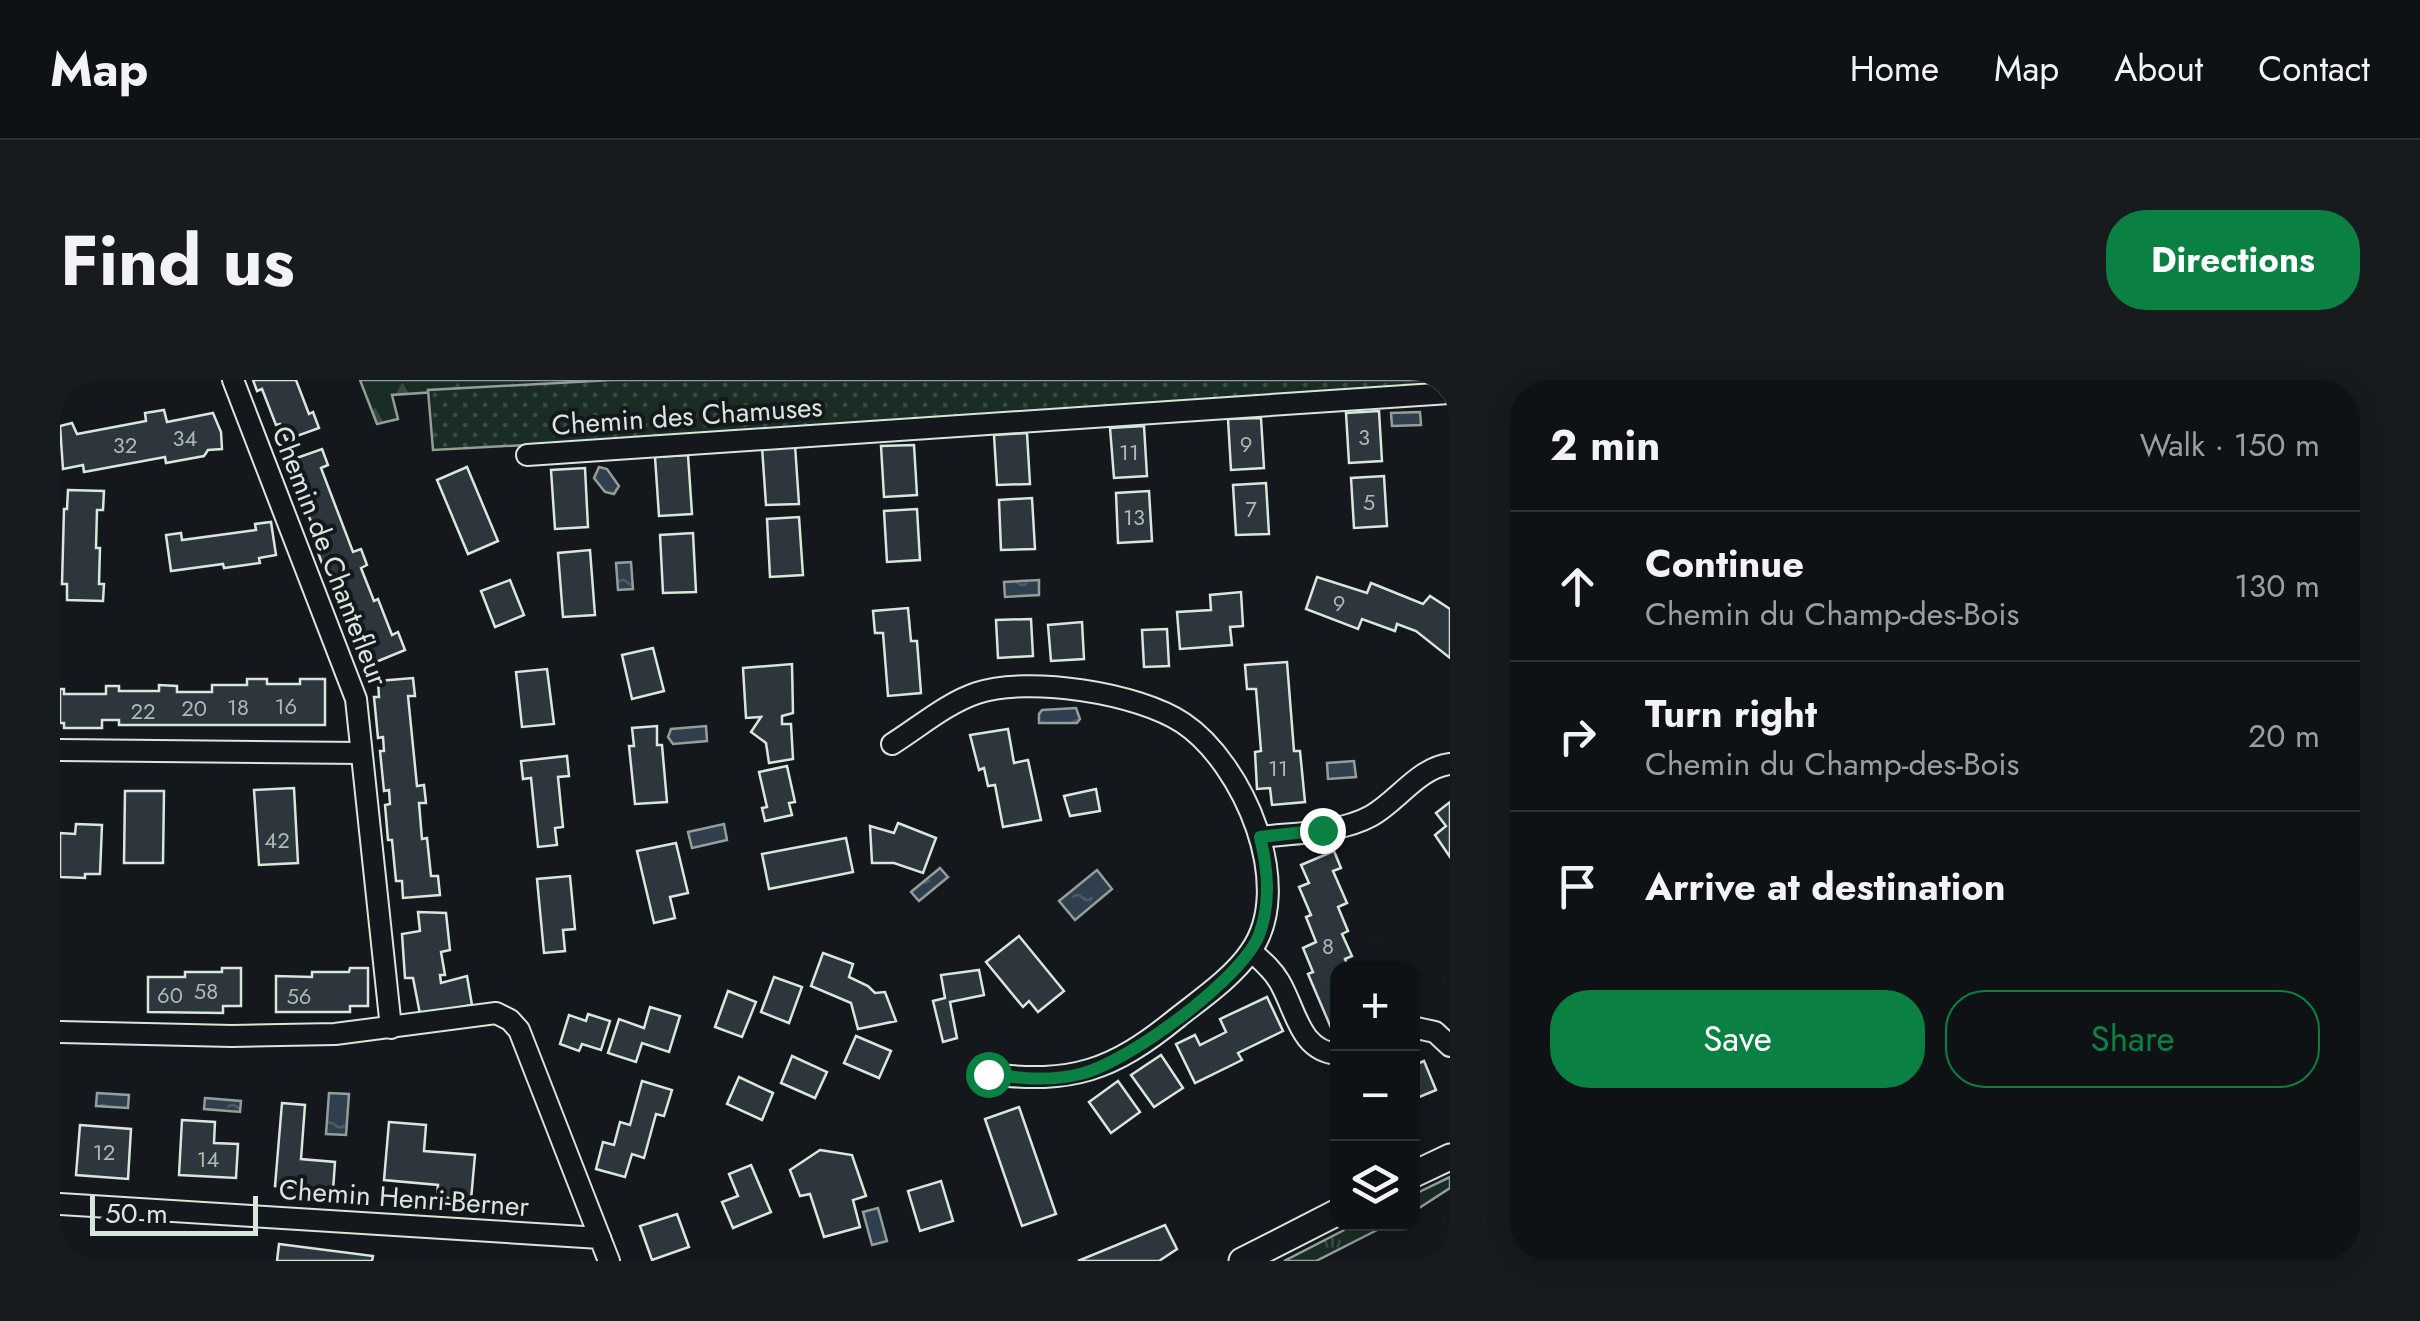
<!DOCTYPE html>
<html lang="en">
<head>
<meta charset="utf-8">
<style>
  :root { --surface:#0f1215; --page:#181b1e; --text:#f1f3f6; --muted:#9b9ea0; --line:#2f3234; --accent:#0b8043 }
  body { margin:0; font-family:Jost,sans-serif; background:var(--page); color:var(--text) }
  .controls { position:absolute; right:30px; bottom:30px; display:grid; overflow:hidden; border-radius:20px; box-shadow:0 5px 25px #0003 }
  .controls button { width:90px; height:90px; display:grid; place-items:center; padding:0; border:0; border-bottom:2px solid var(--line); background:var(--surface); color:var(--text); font:50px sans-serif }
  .scale { position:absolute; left:30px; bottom:25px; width:168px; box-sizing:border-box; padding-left:10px; border:5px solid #d8e6dc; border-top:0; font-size:28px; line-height:35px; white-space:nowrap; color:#d8e6dc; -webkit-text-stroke:8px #14181c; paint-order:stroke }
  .stop { position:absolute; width:30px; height:30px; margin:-22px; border:8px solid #0b8043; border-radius:50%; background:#fff }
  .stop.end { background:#0b8043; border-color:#fff; box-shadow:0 2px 10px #0008 }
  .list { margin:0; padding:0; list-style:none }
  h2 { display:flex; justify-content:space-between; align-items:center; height:130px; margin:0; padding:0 40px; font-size:42px }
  h2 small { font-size:32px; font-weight:400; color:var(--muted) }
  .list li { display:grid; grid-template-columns:65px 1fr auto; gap:30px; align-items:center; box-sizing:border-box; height:150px; padding:0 40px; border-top:2px solid var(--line) }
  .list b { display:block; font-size:38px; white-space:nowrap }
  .list p { margin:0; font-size:32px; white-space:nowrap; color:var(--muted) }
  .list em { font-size:32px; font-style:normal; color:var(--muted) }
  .actions { display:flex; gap:20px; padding:30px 40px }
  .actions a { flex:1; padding:22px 0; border:2px solid var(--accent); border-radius:40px; text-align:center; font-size:35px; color:var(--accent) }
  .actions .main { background:var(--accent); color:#fff }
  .icon { flex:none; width:55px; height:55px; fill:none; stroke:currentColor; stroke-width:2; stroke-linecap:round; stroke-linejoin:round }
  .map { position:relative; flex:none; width:1390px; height:881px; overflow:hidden; border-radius:40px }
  header { display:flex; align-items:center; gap:60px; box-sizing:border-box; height:140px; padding:0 50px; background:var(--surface); border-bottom:2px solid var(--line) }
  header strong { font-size:48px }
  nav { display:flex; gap:55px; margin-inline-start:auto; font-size:35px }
  .intro { display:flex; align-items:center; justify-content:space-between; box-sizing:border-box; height:240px; padding:0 60px }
  h1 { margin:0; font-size:70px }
  .button { padding:25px 45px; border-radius:40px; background:var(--accent); color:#fff; font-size:35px; font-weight:700 }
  main { display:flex; gap:60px; padding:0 60px }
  aside { flex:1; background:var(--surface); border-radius:40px; box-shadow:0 5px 25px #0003 }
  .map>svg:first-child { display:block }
  .grass { fill:url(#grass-tufts); stroke:#939e99; stroke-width:2.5 }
  .forest { fill:url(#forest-firs); stroke:#939e99; stroke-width:2.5 }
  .garden { fill:url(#garden-dots); stroke:#939e99; stroke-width:2.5 }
  .water { fill:url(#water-ripples); stroke:#939e99; stroke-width:2.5 }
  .building { fill:#2c363c; stroke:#d8e6dc; stroke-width:2.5 }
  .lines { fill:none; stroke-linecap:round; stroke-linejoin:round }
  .minor-casing { stroke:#d8e6dc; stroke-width:24 }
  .tertiary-casing { stroke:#d8e6dc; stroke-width:29 }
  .minor { stroke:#14181c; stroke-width:20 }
  .tertiary { stroke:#14181c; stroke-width:25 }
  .route { stroke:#0b8043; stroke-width:12 }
  .labels { text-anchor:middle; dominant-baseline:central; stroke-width:8; stroke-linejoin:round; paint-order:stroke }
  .number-label { font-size:22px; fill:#adbab4 }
  .street-label { font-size:28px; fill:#d8e6dc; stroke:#14181c }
</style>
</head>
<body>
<header>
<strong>Map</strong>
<nav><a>Home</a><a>Map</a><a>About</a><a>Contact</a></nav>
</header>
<div class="intro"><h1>Find us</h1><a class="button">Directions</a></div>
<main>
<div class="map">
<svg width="1390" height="881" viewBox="0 0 1390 881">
  <defs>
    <pattern id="grass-tufts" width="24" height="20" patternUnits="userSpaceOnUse" patternTransform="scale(2.5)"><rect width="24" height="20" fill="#1a2d24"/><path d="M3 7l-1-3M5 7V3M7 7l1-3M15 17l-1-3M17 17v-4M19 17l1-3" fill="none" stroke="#3b4b43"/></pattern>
    <pattern id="forest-firs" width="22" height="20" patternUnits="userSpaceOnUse" patternTransform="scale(2.5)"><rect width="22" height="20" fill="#1a2d24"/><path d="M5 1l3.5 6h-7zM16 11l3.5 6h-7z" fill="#3b4b43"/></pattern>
    <pattern id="garden-dots" width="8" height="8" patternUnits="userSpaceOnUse" patternTransform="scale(2.5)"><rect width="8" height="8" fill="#1a2d24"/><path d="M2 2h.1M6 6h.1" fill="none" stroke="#3b4b43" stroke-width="1.8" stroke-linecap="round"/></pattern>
    <pattern id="water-ripples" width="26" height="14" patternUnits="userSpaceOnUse" patternTransform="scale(2.5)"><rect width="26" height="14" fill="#2f3f4d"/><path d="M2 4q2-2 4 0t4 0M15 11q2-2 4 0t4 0" fill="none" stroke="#4c5b66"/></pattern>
  </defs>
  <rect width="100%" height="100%" fill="#14181c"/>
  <g class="grass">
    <path d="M1390,797V808L1353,832V815Z"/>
    <path d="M1296,844H1329L1256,881H1224Z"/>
  </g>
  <path class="forest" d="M300,0H552L332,15L338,39L317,44Z"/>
  <path class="garden" d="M552,0H1390V12L1266,22L373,70L368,10Z"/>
  <g class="water">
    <path d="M1360,32L1361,45L1332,46L1331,33Z"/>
    <path d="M539,87L547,89L559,106L554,114L545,112L534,98Z"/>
    <path d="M571,182L573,209L558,210L556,183Z"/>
    <path d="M979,200V215L945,217L944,202Z"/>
    <path d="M1016,328L1020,339L1017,343H979V334L982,330Z"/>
    <path d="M646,346L647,361L613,364L608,357L611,349Z"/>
    <path d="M1294,381L1296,397L1268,399L1267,383Z"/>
    <path d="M664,444L667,460L632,468L628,452Z"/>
    <path d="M880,488L888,497L859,521L851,512Z"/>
    <path d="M1037,490L1052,509L1015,540L999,521Z"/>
    <path d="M37,713L69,715L68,728L36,726Z"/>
    <path d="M269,713L289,714L286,755L266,754Z"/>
    <path d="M145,718L181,721L180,732L144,729Z"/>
    <path d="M818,828L827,861L812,865L803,832Z"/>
  </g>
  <g class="building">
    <path d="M193,0H236L249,34L253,32L259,48L226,60L220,44L216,45L202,9L197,11Z"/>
    <path d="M104,30L107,42L153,33L161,52L162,69L148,70L144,76L106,83L105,77L24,92L23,85L3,89L0,46L12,43L17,54L86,41L85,33Z"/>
    <path d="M1319,31L1322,81L1289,83L1286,33Z"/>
    <path d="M1201,38L1204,88L1171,90L1168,39Z"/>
    <path d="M1084,46L1087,96L1054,98L1050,48Z"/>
    <path d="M967,53L970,104L937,105L934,55Z"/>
    <path d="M735,65L739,124L706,125L702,67Z"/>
    <path d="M854,65L857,115L824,117L821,66Z"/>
    <path d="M262,69L268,85L261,88L293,172L301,169L307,185L301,188L314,221L318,219L332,255L338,252L345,270L311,284L305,267L300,269L285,230L281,232L269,199L273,197L268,184L263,186L249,148L253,147L248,134L243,136L229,97L234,96L228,81Z"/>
    <path d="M628,75L632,134L599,136L595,77Z"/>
    <path d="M407,87L438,161L408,174L377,100Z"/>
    <path d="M525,88L528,147L495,149L491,90Z"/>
    <path d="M1324,96L1327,146L1294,148L1291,98Z"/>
    <path d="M1206,103L1209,154L1176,155L1173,105Z"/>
    <path d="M8,110L44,111L43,130H37L36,168H40L39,204H44L43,221L7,220V204H2L4,129H7Z"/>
    <path d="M1089,111L1092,161L1058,163L1056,113Z"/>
    <path d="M972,118L975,169L941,170L939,120Z"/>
    <path d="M857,129L860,180L827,182L824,131Z"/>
    <path d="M739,137L743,195L710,197L707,139Z"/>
    <path d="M211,142L216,175L199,178L200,183L164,188L163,184L111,191L106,155L121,153L122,160L196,150L195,144Z"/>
    <path d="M633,153L636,212L603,213L600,155Z"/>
    <path d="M530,170L535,235L503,237L498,173Z"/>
    <path d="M1257,197L1307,213L1311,203L1363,224L1370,216L1390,229V278L1356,251L1337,244L1335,251L1302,239L1298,249L1246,229Z"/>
    <path d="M450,200L464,235L435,247L421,211Z"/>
    <path d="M1181,212L1183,246L1170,247L1172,265L1120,269L1117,232L1151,230L1150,215Z"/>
    <path d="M848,228L851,261H857L861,313L828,316L823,253H815L813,231Z"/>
    <path d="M971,239L973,276L938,278L936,240Z"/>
    <path d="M1022,242L1024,279L991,281L988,245Z"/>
    <path d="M1107,249L1109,286L1084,287L1082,250Z"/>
    <path d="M593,268L604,311L572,319L562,275Z"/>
    <path d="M1227,282L1234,371H1240L1245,422L1212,425L1210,408L1197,409L1195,372L1201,371L1196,309H1187L1185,285Z"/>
    <path d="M732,284L733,333L722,336V344H731L733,379L709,383L706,363L691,352L701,337L686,338L683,288Z"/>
    <path d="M487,289L494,344L462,347L456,292Z"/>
    <path d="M353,298L355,316H348L357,406L364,405L366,423H359L362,459L367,458L371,496H378L380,515L343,518L342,501H336L332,460H328L325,425L330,424L329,410L324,411L320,371H324L323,357L318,358L314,317H319L318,301Z"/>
    <path d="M187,299H207V304H240V299H265V345H59V340H42V348H4V343H0V309H4V314H46V306H59V311H99V305L117,306V312H152V305H187Z"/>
    <path d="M597,346V365H602L607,422L575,424L569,366H574L572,348Z"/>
    <path d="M948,349L954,383L968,380L981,440L943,447L935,405L928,406L924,388L919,390L910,355Z"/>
    <path d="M507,376L509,396L498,397L503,447L495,448L497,465L478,467L471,398L463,399L461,381Z"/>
    <path d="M727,386L735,422L729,423L732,435L705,441L702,428L707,427L699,392Z"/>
    <path d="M234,408L238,483L199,485L194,410Z"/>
    <path d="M1036,409L1040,431L1010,436L1004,416Z"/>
    <path d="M65,411H104L103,483H64Z"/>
    <path d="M1390,422V477L1375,455L1386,446L1376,433Z"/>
    <path d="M838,443L876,458L863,493L834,483H812L810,446L834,453Z"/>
    <path d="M16,444L42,445L40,494H25V498L0,497V453L15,454Z"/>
    <path d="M786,458L793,492L709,509L702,474Z"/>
    <path d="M616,463L628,513L610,517L615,538L594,543L577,471Z"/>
    <path d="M1274,471L1281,488L1273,491L1287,523L1278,527L1288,551L1282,554L1292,576L1285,579L1289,588H1278V648L1272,650L1248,594L1253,592L1243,568L1256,562L1246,537L1251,535L1239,507L1249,503L1241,485Z"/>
    <path d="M510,496L515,549L503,550L505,571L484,573L477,499Z"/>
    <path d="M358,532L386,533L390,570L381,572L385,595H380L381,603L407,596L412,625L360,634L353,598H345L342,554L360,551Z"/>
    <path d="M959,556L1004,611L978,632L969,621L963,627L926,582Z"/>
    <path d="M763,573L793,584L789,597L808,606L815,613L825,612L836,641L798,649L791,623L751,606Z"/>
    <path d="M162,588H181V626H163V633L88,632V597H125V592H162Z"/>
    <path d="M290,588H308V626H290V632H216V596L252,597V592H289Z"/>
    <path d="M919,590L924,615L890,622L897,658L883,662L873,621L885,618L881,595Z"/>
    <path d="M714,597L742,607L729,643L701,632Z"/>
    <path d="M668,611L696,622L682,657L655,647Z"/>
    <path d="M1207,617L1223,651L1178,673L1182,680L1135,703L1116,664L1135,655L1140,665L1166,652L1160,639Z"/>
    <path d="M590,627L620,636L609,672L582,663L576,682L548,673L559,639L584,648Z"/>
    <path d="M528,634L550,641L541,670L522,664L519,671L500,664L509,635L526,641Z"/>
    <path d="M796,656L831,671L819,698L784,683Z"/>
    <path d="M1101,675L1123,708L1094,727L1071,695Z"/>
    <path d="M732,676L767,692L755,718L721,703Z"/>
    <path d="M1364,681L1376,710L1352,720V686Z"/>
    <path d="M679,697L713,713L702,740L667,724Z"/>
    <path d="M582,701L612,710L604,736L596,734L584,778L572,774L565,797L536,789L543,762L554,765L560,742L570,745Z"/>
    <path d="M1058,701L1080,732L1051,753L1029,722Z"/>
    <path d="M222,723L245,725L241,779L275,782L273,811L215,806Z"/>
    <path d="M959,727L996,834L962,846L925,739Z"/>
    <path d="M122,740L155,742L154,763L178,764L176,798L119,795Z"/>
    <path d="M329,742L366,745L364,771L415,775L411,820L377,817L378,805L324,800Z"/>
    <path d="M20,745L71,749L68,799L16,795Z"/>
    <path d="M760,770L792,775L806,816L793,820L800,847L764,857L750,814L740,816L730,790Z"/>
    <path d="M691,785L711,832L673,848L662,822L678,816L669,794Z"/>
    <path d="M881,801L893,841L860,851L848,811Z"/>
    <path d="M617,834L629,867L592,880L580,846Z"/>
    <path d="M1105,845L1117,869L1099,881H1018Z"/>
    <path d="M219,864L313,876L312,881H217Z"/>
  </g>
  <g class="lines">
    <defs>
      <g id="minor">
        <path d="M173,0L296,319L331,648"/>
        <path d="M467,75L1390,13"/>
        <path d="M832,364C859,347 887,323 917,313C969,296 1078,313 1123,343C1183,383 1237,507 1190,572C1172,598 1141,619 1117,638C1052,691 1012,704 929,694"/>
        <path d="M0,370L301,373"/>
        <path d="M1200,457C1235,453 1280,453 1311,436C1338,421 1358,388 1390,384"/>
        <path d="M1191,571C1202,581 1212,589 1219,601C1236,629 1239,671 1278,674"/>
        <path d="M1352,647L1375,652L1390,666"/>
        <path d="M0,652L172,656L275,654L436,633L450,640L459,650L540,858"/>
        <path d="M0,824L540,858L549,881"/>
      </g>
      <g id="tertiary">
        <path d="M1352,795L1390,777"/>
        <path d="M1182,881L1278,832"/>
      </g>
    </defs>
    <use href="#minor" class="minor-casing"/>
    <use href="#tertiary" class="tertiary-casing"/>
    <use href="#minor" class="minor"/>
    <use href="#tertiary" class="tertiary"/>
  </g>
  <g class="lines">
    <path class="route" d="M928,694C960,698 989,702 1020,694C1067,683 1181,600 1199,555C1211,523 1208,490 1200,457L1262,450"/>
  </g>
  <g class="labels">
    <g class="number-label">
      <text x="1304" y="57">3</text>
      <text x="125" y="58">34</text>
      <text x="1186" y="64">9</text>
      <text x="65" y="65">32</text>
      <text x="1069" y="72">11</text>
      <text x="1309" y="122">5</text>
      <text x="1191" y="129">7</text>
      <text x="1074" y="137">13</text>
      <text x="1279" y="223">9</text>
      <text x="226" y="326">16</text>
      <text x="178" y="327">18</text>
      <text x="134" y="328">20</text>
      <text x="83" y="331">22</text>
      <text x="1218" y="388">11</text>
      <text x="217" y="460">42</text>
      <text x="1268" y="566">8</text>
      <text x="146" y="611">58</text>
      <text x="110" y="615">60</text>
      <text x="239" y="616">56</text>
      <text x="44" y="772">12</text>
      <text x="148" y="779">14</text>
    </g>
    <g class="street-label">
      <text transform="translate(627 36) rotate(-4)">Chemin des Chamuses</text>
      <text transform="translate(270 176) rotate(69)">Chemin de Chantefleur</text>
      <text transform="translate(344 818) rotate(4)">Chemin Henri-Berner</text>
    </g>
  </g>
</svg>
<div class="controls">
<button>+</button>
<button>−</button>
<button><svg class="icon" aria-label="layers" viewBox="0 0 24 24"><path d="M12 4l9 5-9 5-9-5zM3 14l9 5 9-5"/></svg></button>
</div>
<div class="scale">50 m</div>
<div class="stop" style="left:928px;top:694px"></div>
<div class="stop end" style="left:1262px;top:450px"></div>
</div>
<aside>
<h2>2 min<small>Walk · 150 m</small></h2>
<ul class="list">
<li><svg class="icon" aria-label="ahead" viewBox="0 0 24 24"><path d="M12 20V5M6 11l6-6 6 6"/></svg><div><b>Continue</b><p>Chemin du Champ-des-Bois</p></div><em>130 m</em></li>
<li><svg class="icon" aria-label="right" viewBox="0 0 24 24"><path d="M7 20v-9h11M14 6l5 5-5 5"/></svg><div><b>Turn right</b><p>Chemin du Champ-des-Bois</p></div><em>20 m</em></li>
<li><svg class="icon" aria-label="arrive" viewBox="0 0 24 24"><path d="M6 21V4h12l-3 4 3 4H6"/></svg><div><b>Arrive at destination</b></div></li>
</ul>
<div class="actions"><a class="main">Save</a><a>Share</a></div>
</aside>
</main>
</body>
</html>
